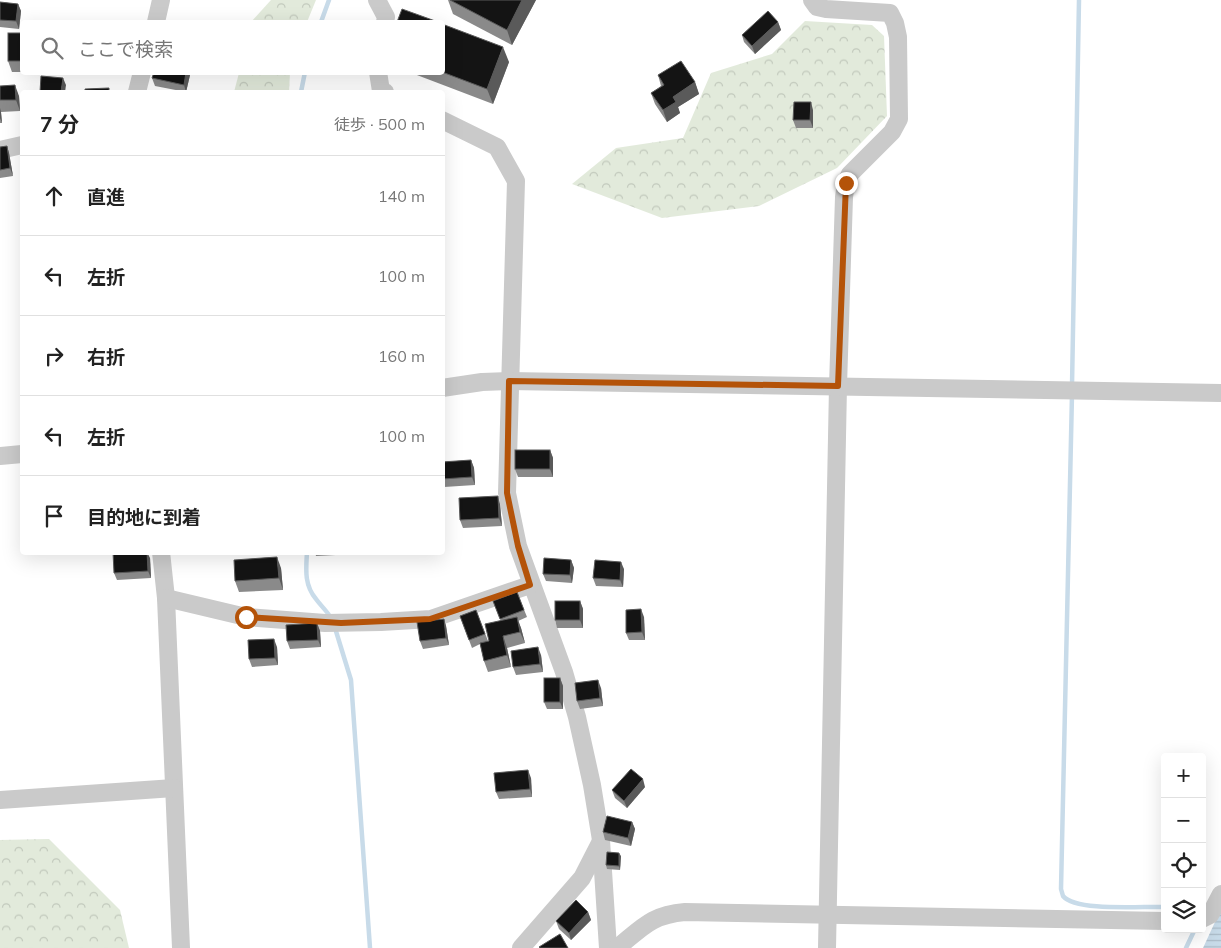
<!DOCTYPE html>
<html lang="ja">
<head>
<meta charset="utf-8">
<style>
  :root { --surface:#fff; --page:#f2f2f2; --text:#222; --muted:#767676; --line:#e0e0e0 }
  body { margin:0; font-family:Mulish,"Noto Sans JP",sans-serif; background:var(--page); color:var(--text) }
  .controls { position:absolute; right:15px; bottom:15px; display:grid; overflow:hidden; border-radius:5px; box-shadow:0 5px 20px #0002 }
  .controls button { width:45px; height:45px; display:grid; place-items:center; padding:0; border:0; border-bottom:1px solid var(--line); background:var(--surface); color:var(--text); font:25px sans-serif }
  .stop { position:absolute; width:15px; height:15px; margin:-11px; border:4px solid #b45309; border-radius:50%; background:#fff }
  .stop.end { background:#b45309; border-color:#fff; box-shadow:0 1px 5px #0008 }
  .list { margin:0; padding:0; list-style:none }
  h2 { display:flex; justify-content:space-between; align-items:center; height:65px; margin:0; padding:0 20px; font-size:21px }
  h2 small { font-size:16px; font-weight:400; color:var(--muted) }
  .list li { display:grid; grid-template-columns:32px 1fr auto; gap:15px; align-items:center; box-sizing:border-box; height:80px; padding:0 20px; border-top:1px solid var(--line) }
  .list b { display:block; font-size:19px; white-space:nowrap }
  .list em { font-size:16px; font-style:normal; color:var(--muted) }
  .icon { flex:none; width:28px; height:28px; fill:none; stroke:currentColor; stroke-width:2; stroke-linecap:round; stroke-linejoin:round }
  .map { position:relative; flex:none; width:1221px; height:948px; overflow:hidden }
  .search { position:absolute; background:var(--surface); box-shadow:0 5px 20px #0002; left:20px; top:20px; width:425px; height:55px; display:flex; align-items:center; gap:12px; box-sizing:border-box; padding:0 18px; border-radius:5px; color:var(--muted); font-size:19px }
  .panel { position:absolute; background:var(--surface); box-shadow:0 5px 20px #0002; left:20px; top:90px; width:425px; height:465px; border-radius:5px }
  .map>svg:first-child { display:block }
  .forest { fill:url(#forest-crowns) }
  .water { fill:url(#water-rules) }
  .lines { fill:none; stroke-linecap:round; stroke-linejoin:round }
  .stream { stroke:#c8dbe9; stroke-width:4.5 }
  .minor { stroke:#cacaca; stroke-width:18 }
  .wall { fill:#8a8a8a }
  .shaded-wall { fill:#5a5a5a }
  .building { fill:#141414; stroke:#5a5a5a }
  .route { stroke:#b45309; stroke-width:6 }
</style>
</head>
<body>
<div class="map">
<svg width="1221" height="948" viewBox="0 0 1221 948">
  <defs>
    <pattern id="forest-crowns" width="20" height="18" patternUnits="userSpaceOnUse" patternTransform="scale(1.25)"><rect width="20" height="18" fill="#e2eadb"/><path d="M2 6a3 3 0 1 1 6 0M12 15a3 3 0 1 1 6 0" fill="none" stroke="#c2c9bc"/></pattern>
    <pattern id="water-rules" width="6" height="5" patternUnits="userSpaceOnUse" patternTransform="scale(1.25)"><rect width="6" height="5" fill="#c8dbe9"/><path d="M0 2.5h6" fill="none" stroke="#acbcc8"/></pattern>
  </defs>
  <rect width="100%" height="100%" fill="#fff"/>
  <g class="forest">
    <path d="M271,0H316L307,22H251Z"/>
    <path d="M805,21L872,25L884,36L887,116L837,168L759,206L662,218L572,184L616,148L683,138L711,73L772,54Z"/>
    <path d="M239,73H290L289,92H234Z"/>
    <path d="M49,839L120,910L129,948H0V840Z"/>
  </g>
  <path class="water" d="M1221,909V948H1203Z"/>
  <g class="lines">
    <g class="stream">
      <path d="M321,22L329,0"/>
      <path d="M301,92L305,72"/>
      <path d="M1072,386L1079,0"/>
      <path d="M1072,394L1061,889L1063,896C1076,912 1143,906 1165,907"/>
      <path d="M307,552C306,569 304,585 316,599C321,606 327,611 331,618"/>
      <path d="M335,628L351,680L370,948"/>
      <path d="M1186,948L1195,929"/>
    </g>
    <g class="minor">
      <path d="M377,0L386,17L385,22"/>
      <path d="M812,0L817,7L826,9L890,13L895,23L898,37L899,119L892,132L850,174L846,183L844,197L838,386L827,948"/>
      <path d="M156,22L161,0"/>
      <path d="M378,72L381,91L385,92"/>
      <path d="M137,92L142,72"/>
      <path d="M442,120L497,147L516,181L507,493L518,546L564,672L577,717L592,785L601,840L608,948"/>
      <path d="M0,150L22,145"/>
      <path d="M442,388L482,382L509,381L1221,393"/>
      <path d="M0,456L22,454"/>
      <path d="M161,552L166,598L181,948"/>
      <path d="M166,598L246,617L325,623L381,622L431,619L530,585"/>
      <path d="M0,800L174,788"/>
      <path d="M1202,919L1210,915L1221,894"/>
      <path d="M521,948L582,878L601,841"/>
      <path d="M617,948C643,927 651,915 685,912L1165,921"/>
    </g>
  </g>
  <g class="wall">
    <path d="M448,0H536L512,45L453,14Z"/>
    <path d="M0,2L18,4L21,11L19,29L0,27Z"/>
    <path d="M778,22L781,30L755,54L744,42L742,35Z"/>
    <path d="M442,24L509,62L493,104L409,72H442Z"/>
    <path d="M22,33V72H12L8,61Z"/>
    <path d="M57,72H78L57,74Z"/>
    <path d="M190,75L186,92L155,86L152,78Z"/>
    <path d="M658,75L695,82L699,94L678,107L680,113L667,122L655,104L651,93L661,86Z"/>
    <path d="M0,86L19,96L20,111L1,112L2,123H0Z"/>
    <path d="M813,110V128H796L793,120Z"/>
    <path d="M7,146L9,153L13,176L0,178V147Z"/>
    <path d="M550,450L553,458V477H518L515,469Z"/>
    <path d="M471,460L474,468L475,485L444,487L442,483V462Z"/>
    <path d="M500,504L502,526L463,528L460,520Z"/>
    <path d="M315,552H355V554L316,556Z"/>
    <path d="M150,558L151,578L117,580L114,573Z"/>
    <path d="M571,560L574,568L572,583L546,581L543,574Z"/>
    <path d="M281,568L283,590L239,592L235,581Z"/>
    <path d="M624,569L623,587L596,586L593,578Z"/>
    <path d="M517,592L527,617L518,621L521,628L525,643L507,648L511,667L488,672L484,661L480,644L472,648L460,616L476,610L488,641H489L501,621L493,601Z"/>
    <path d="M580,601L583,609V628H557L555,620Z"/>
    <path d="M644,617L645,640H629L626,633Z"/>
    <path d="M444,619L446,626L449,645L423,649L420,641Z"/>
    <path d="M317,623L320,631L321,647L290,649L287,641Z"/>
    <path d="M277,647L278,665L252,667L249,659Z"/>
    <path d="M541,655L543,672L516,675L513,667Z"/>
    <path d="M560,678L563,686V709H547L544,702Z"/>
    <path d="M601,688L603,706L580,709L577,701Z"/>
    <path d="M531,778L532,797L499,799L496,792Z"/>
    <path d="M645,787L627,808L615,798L612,790Z"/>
    <path d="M632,822L635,829L631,846L605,840L603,832Z"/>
    <path d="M621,856L620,870L607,869L606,865Z"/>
    <path d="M588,912L591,920L571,940L559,929L556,921Z"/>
  </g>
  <g class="shaded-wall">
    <path d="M522,0H536L512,45L507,30Z"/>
    <path d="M18,4L21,11L19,29L16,21Z"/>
    <path d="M778,22L781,30L755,54L752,46Z"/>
    <path d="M503,47L509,62L493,104L487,89Z"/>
    <path d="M186,72H190V75L186,92L184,85Z"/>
    <path d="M63,78L66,85L65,92H61Z"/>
    <path d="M695,82L699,94L678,107L680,113L667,122L663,110L673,97Z"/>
    <path d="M15,85L19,96L20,111L16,100Z"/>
    <path d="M811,102L813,110V128L810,120Z"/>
    <path d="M0,108L1,112L2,123L0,118Z"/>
    <path d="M7,146L9,153L13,176L10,168Z"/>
    <path d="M550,450L553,458V477L550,469Z"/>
    <path d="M471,460L474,468L475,485L472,477Z"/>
    <path d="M498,496L500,504L502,526L499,518Z"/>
    <path d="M147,552L150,558L151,578L148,571Z"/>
    <path d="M277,557L281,568L283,590L279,578Z"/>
    <path d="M571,560L574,568L572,583L570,575Z"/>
    <path d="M621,562L624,569L623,587L620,580Z"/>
    <path d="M580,601L583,609V628L580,620Z"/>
    <path d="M641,609L644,617L645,640L642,632Z"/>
    <path d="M517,617L521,628L525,643L520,632Z"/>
    <path d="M444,619L446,626L449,645L446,638Z"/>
    <path d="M317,623L320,631L321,647L318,640Z"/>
    <path d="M503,636L507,648L511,667L507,655Z"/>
    <path d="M274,639L277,647L278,665L275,658Z"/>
    <path d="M538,647L541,655L543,672L540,664Z"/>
    <path d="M560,678L563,686V709L560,702Z"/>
    <path d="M598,680L601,688L603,706L600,698Z"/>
    <path d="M528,770L531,778L532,797L530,789Z"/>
    <path d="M643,779L645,787L627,808L624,801Z"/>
    <path d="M632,822L635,829L631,846L628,838Z"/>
    <path d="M619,853L621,856L620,870L619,866Z"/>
    <path d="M588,912L591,920L571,940L569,933Z"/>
  </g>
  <g class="building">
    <path d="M450,0H522L507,30Z"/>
    <path d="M0,2L18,4L16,21L0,20Z"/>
    <path d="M402,9L438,22H397Z"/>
    <path d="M768,11L778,22L752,46L742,35Z"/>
    <path d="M442,24L503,47L487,89L442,72Z"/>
    <rect x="8" y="33" width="14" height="28"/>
    <path d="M681,61L695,82L673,97L676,102L663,110L651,93L664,85L658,75Z"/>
    <path d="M154,72H186L184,85L152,78Z"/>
    <path d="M41,76L63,78L61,92H40Z"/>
    <path d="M15,85L16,100H0V86Z"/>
    <path d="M109,88V92H85V89Z"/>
    <path d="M79,91V92H62Z"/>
    <path d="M794,102H811L810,120H793Z"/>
    <path d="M7,146L10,168L0,170V147Z"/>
    <rect x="515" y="450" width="35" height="19"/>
    <path d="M471,460L472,477L442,479V462Z"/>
    <path d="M498,496L499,518L460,520L459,498Z"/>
    <path d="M113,552H147L148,571L114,573Z"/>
    <path d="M277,557L279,578L235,581L234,560Z"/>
    <path d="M544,558L571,560L570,575L543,574Z"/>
    <path d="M595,560L621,562L620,580L593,578Z"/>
    <path d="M517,592L524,610L500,619L493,601Z"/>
    <rect x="555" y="601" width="25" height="19"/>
    <path d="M641,609L642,632L626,633V610Z"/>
    <path d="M476,610L485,634L469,640L460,616Z"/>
    <path d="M517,617L520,632L503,636L507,655L484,661L480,643L489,641L485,624Z"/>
    <path d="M444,619L446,638L420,641L417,622Z"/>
    <path d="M317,623L318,640L287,641L286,625Z"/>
    <path d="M274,639L275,658L249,659L248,640Z"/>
    <path d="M538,647L540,664L513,667L511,651Z"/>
    <rect x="544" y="678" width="16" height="24"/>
    <path d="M598,680L600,698L577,701L575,683Z"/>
    <path d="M631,769L643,779L624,801L612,790Z"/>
    <path d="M528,770L530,789L496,792L494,773Z"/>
    <path d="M607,816L632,822L628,838L603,832Z"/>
    <path d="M607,852L619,853V866L606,865Z"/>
    <path d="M576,900L588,912L569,933L556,921Z"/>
    <path d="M560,934L568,948H540L539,947Z"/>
  </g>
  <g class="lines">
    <path class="route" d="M246,617L341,623L430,619L530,585L518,546L507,493L509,381L838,386L846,183"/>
  </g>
</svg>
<div class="controls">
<button>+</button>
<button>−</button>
<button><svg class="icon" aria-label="locate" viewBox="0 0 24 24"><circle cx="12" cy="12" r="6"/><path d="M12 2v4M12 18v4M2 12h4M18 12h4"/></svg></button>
<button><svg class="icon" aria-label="layers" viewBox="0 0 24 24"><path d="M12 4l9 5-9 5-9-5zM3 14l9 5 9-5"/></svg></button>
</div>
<div class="stop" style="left:246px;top:617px"></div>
<div class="stop end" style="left:846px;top:183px"></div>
<div class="search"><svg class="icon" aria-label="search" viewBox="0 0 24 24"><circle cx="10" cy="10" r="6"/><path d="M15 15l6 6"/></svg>ここで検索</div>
<section class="panel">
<h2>7 分<small>徒歩 · 500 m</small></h2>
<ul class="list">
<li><svg class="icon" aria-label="ahead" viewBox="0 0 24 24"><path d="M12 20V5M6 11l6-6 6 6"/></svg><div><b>直進</b></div><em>140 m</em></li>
<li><svg class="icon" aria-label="left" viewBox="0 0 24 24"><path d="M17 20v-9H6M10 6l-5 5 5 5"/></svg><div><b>左折</b></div><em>100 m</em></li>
<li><svg class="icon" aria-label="right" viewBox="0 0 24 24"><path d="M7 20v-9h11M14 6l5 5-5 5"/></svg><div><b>右折</b></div><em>160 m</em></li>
<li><svg class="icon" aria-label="left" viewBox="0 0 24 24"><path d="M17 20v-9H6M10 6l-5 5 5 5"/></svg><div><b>左折</b></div><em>100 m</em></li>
<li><svg class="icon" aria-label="arrive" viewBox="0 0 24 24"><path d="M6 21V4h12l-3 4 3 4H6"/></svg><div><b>目的地に到着</b></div></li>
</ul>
</section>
</div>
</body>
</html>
